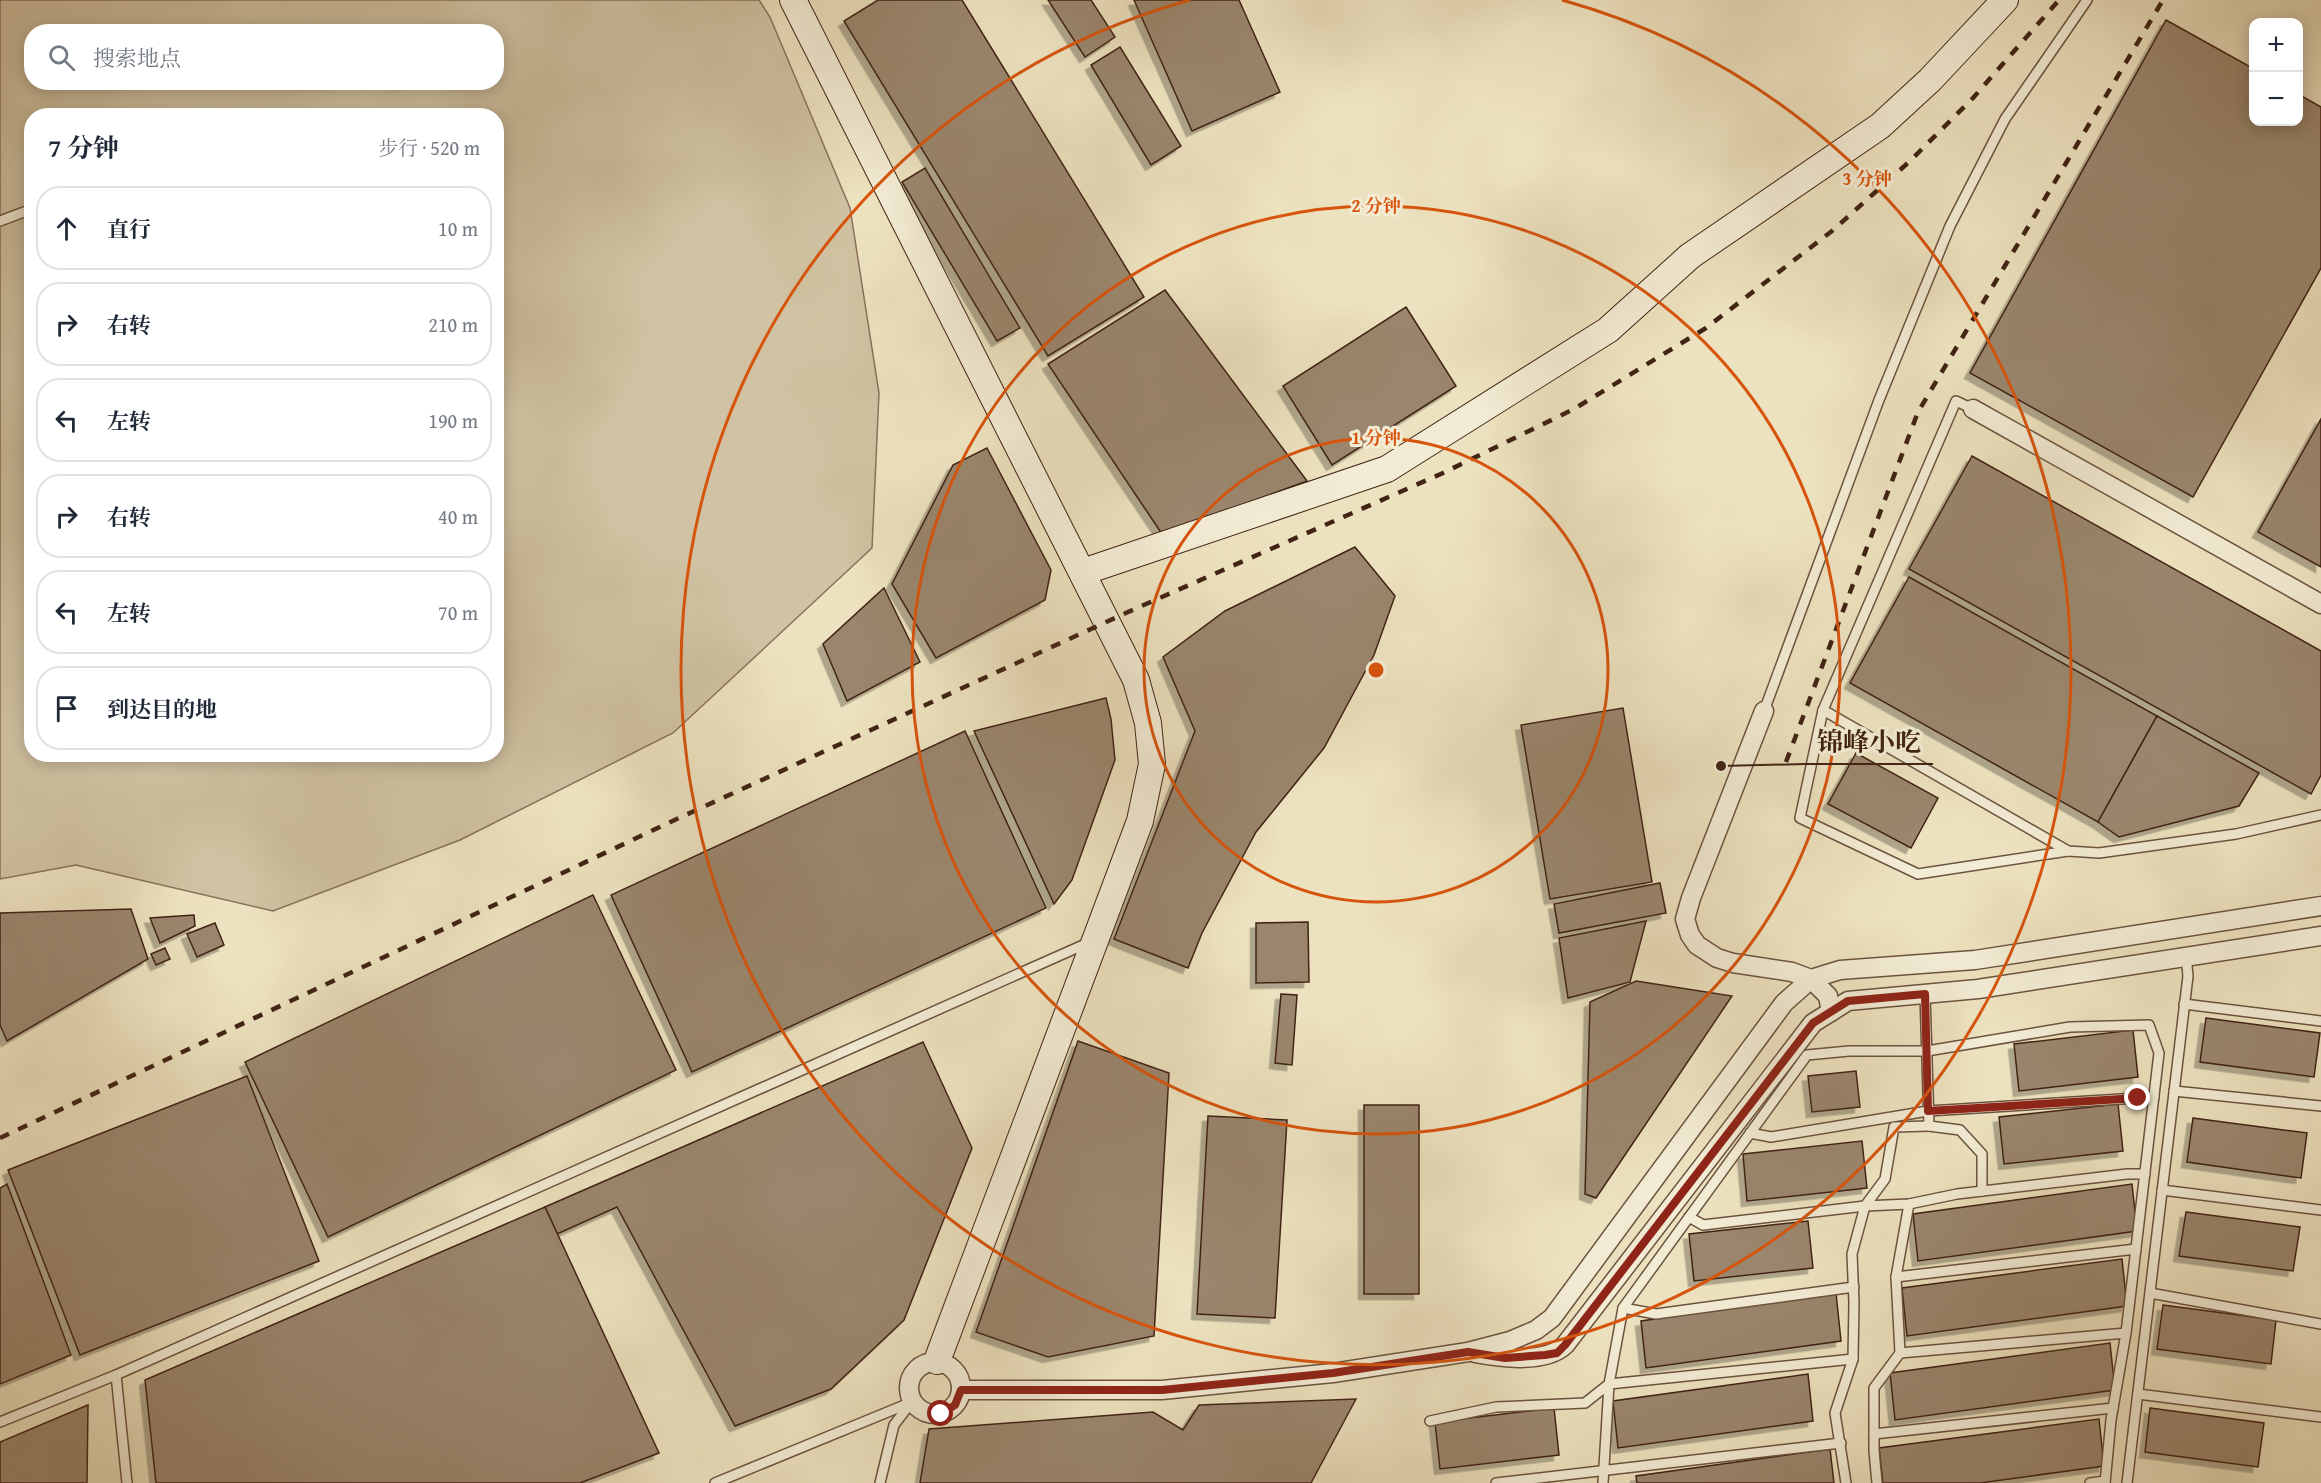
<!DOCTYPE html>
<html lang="zh">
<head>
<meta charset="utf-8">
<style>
  :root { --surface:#fff; --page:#f2f2f3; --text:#1f2937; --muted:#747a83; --line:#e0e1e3 }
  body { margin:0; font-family:"Gentium Book Plus","Noto Serif SC",serif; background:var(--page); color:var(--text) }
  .controls { position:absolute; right:18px; top:18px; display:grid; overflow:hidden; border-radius:12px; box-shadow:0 3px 15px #0003 }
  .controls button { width:54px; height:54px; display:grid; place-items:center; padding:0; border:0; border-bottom:2px solid var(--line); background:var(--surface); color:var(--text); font:30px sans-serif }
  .stop { position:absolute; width:18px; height:18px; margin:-14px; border:4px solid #8f2418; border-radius:50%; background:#fff }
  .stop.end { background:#8f2418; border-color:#fff; box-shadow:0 2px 6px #0008 }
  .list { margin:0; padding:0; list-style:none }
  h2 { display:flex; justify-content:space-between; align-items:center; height:78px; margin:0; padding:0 24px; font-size:26px }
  h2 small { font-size:20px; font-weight:400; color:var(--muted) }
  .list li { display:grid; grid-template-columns:39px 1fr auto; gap:18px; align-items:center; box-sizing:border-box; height:84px; margin:0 12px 12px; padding:0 12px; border:2px solid var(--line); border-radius:24px }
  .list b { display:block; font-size:22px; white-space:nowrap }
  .list em { font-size:20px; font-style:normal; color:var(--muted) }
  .icon { flex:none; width:33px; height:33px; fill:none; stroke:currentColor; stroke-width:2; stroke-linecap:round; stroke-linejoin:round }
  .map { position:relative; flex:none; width:2321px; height:1483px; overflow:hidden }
  .search { position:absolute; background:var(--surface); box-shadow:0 3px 15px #0003; left:24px; top:24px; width:480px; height:66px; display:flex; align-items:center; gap:15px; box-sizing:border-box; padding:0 21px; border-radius:24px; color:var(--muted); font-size:22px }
  .panel { position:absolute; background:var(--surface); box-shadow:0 3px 15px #0003; left:24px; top:108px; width:480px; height:654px; border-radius:24px }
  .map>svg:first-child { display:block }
  .green { fill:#d0c2a2; stroke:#88725b; stroke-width:1.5; fill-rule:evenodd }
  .building { fill:#9a866d; stroke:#412314; stroke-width:1.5; filter:url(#shadow) }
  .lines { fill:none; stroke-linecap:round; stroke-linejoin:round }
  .lane-casing { stroke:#6c533f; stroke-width:12 }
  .street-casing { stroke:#6c533f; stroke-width:21 }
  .secondary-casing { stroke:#412314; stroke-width:28 }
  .lane { stroke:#f3ecd5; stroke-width:9 }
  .street { stroke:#f3ecd5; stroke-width:18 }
  .secondary { stroke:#f3ecd5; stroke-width:26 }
  .rail { stroke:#412314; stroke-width:4.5; stroke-dasharray:10 10; stroke-linecap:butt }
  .route { stroke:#8f2418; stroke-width:8 }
  .ring { fill:none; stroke:#d7540d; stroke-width:3 }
  .centre { fill:#d7540d; stroke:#f3ecd5; stroke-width:3 }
  .ring-label { font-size:18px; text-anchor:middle; font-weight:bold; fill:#d7540d; stroke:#f3ecd5; stroke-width:6; stroke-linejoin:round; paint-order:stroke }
  .leader { fill:none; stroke:#412314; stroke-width:2 }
  .callout-dot { fill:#412314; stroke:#f3ecd5; stroke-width:2 }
  .callout-label { font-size:26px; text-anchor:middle; font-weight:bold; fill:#412314; stroke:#f3ecd5; stroke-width:6; stroke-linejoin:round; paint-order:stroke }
</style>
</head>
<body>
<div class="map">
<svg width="2321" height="1483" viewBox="0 0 2321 1483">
  <defs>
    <filter id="shadow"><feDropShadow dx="-5.5" dy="5.5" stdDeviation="0" flood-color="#0004"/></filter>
  </defs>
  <rect width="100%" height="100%" fill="#ede2bf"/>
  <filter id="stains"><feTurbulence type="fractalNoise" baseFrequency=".00333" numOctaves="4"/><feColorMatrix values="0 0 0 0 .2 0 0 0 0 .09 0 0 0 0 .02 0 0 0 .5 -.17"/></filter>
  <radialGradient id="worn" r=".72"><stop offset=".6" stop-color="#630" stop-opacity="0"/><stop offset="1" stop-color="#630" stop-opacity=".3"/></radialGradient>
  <path class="green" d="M0,0H759L770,17L850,208L879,393L872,548L673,733L460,840L273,911L76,865L0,879ZM32,32H496V82H32ZM32,116H496V754H32Z"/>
  <g class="building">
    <path d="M878,0H962L1144,297L1048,356L844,21Z"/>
    <path d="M1048,0H1091L1115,37L1085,57Z"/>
    <path d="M1134,0H1239L1280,92L1192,131Z"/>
    <path d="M2166,20L2254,69V122H2298V94L2321,107V268L2193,497L1970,373Z"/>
    <path d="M1120,47L1181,146L1151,165L1091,65Z"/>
    <path d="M925,168L1020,328L997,341L902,182Z"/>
    <path d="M1165,290L1307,481L1162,534L1048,364Z"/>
    <path d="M1406,307L1456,386L1332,465L1283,386Z"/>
    <path d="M2321,419V567L2258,532Z"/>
    <path d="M987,448L1051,570L1045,600L936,658L892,584L953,465Z"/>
    <path d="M1972,456L2321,651V775L2311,794L1909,569Z"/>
    <path d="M1355,547L1395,596L1374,655L1324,748L1256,832L1202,933L1188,968L1114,939L1195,731L1163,657L1225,611Z"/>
    <path d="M1909,577L2157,716L2098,822L1850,683Z"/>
    <path d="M884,588L920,662L847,701L823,644Z"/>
    <path d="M1106,698L1111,719L1115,760L1072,880L1054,904L974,731Z"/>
    <path d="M1623,708L1652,882L1550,899L1521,725Z"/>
    <path d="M2157,716L2259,773L2239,806L2119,837L2098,822Z"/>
    <path d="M965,731L1046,908L692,1072L611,895Z"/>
    <path d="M1856,753L1938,798L1911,848L1828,804Z"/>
    <path d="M1660,883L1666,913L1559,933L1554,904Z"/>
    <path d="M593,895L676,1070L328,1237L245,1062Z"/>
    <path d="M131,909L148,959L7,1041L0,1025V913Z"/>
    <path d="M194,915L195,926L160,943L150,918Z"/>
    <path d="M1646,921L1630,982L1568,998L1559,938Z"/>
    <path d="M1308,922L1309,982L1256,983V923Z"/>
    <path d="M215,923L224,945L197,957L187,934Z"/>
    <path d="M165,948L170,959L156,965L151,954Z"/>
    <path d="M1636,981L1732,996L1596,1198L1585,1194L1590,1002Z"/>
    <path d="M1281,994L1297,995L1292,1065L1275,1063Z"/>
    <path d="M2206,1018L2320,1033L2314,1077L2200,1062Z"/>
    <path d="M2133,1030L2138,1077L2019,1091L2014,1044Z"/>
    <path d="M1078,1041L1169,1073L1154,1336L1048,1357L976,1332Z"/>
    <path d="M923,1042L972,1148L904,1320L831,1389L735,1426L617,1207L557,1234L545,1207Z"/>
    <path d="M1856,1071L1860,1107L1812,1112L1808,1076Z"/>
    <path d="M247,1076L319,1261L80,1355L8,1170Z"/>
    <path d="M2118,1104L2123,1151L2004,1164L1999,1117Z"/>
    <rect x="1364" y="1105" width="55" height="189"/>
    <path d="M1208,1116L1287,1120L1275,1318L1197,1314Z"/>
    <path d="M2193,1118L2307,1133L2301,1178L2187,1162Z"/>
    <path d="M1862,1141L1867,1188L1747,1201L1743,1154Z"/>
    <path d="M7,1184L71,1355L0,1384V1188Z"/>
    <path d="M2132,1184L2137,1231L1918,1261L1913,1214Z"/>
    <path d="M545,1207L659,1453L580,1483H156L145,1380Z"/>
    <path d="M2186,1212L2300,1227L2293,1271L2179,1256Z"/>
    <path d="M1808,1221L1813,1268L1694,1281L1689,1234Z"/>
    <path d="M2122,1259L2127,1306L1907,1336L1902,1288Z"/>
    <path d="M1836,1293L1841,1341L1646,1368L1641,1321Z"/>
    <path d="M2163,1305L2276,1320L2271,1364L2157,1349Z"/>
    <path d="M2110,1343L2115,1390L1895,1420L1890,1373Z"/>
    <path d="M1808,1374L1813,1421L1618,1448L1613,1401Z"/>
    <path d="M1356,1399L1311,1483H920L929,1429L1153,1412L1183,1430L1199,1405Z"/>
    <path d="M88,1405L87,1483H0V1442Z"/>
    <path d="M1554,1408L1559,1455L1440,1469L1435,1422Z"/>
    <path d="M2150,1408L2264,1423L2258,1467L2145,1452Z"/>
    <path d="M2099,1419L2104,1466L1980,1483H1883L1879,1448Z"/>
    <path d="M1830,1449L1834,1483H1637L1636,1476Z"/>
  </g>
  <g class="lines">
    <defs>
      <g id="lane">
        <path d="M0,221L32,209"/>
        <path d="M1973,409L1956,401L1823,710L2068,851L2099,853L2236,834L2321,815"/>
        <path d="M1823,710L1800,818L1918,874L2068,851"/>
        <path d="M1764,711L1879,400L1950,226L2005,119L2087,0"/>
        <path d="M1925,994L1929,1126L1960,1130L1982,1154V1191"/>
        <path d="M2184,1004L2321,1021"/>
        <path d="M2174,1091L2321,1106"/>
        <path d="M1750,1133L1771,1137L1928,1111L2154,1097"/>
        <path d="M2162,1190L2321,1210"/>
        <path d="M1689,1217L1703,1225L1865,1206L1909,1204L1957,1194L2127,1174H2145"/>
        <path d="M1896,1277L2136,1249"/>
        <path d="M2150,1293L2321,1324"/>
        <path d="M1623,1308L1656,1314L1854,1287"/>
        <path d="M1900,1353L2126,1333"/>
        <path d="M2138,1394L2321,1417"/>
        <path d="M1430,1421L1496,1407L1585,1403L1609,1384L1853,1359"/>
        <path d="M0,1422L116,1375"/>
        <path d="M1874,1434L2113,1408"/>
        <path d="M127,1483L116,1375L1090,942"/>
        <path d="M715,1483L912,1402"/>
        <path d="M880,1483L894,1425L910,1404"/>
        <path d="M1496,1483L1841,1443"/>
        <path d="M1603,1483L1609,1384L1623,1308L1807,1055L1849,1051H1927L2070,1027L2149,1025L2159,1053L2126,1333L2111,1420L2105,1483"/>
        <path d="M1846,1483L1835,1413L1853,1359L1854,1303L1852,1254L1865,1206L1885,1179L1894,1127L1929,1126"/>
        <path d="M1877,1483L1874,1451V1388L1900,1353L1896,1277L1909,1204"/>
        <path d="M2090,1483L2105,1481"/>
        <path d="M2127,1483L2188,976L2186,956"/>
      </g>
      <g id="street">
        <path d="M1973,409L2321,604"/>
        <path d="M1764,711L1691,898L1685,919L1690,935L1697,945L1717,958L1733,963L1792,972L1811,979L1828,996L1831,1012"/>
        <path d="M1475,1353C1501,1358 1545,1364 1565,1345L1813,1023L1848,1001L1978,989L2321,936"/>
        <circle cx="935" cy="1388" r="26"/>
        <path d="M961,1390H1162L1333,1373L1468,1352L1510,1341L1536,1330L1552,1318L1784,1003L1811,979L1840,970L1975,960L2321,906"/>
      </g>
      <g id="secondary">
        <path d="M793,0L1136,680L1148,723L1152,764L1140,821L937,1361"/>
        <path d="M1083,572L1387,469L1608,330L1690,256L1880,126L1930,80L2005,0"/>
      </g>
    </defs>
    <use href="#lane" class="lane-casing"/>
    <use href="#street" class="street-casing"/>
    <use href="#secondary" class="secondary-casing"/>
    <use href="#lane" class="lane"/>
    <use href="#street" class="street"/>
    <use href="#secondary" class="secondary"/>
    <g class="rail">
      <path d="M1786,762L1918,412L2163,0"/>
      <path d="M0,1138L679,818L1128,612L1443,473L1574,409L1706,328L1832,231L1910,161L1973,98L2059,0"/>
    </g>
  </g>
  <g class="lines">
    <path class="route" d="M941,1414L955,1405L961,1390H1162L1333,1373L1468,1352L1505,1358L1545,1355L1557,1353L1565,1345L1813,1023L1848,1001L1925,994L1928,1111L2138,1098"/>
  </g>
  <g class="ring">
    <circle cx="1376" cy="670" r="232"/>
    <circle cx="1376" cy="670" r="464"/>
    <path d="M1562 0A695 695 0 1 1 1190 0"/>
  </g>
  <circle cx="1376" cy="670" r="9" class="centre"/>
  <g class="ring-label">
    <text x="1867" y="185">3 分钟</text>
    <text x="1376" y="212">2 分钟</text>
    <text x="1376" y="444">1 分钟</text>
  </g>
  <path class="leader" d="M1721 766L1805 764H1933"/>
  <circle class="callout-dot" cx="1721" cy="766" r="6"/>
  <g class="callout-label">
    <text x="1869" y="751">锦峰小吃</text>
  </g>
  <rect width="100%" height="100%" filter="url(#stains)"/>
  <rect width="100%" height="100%" fill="url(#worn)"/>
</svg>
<div class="controls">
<button>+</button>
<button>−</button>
</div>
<div class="stop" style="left:941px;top:1414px"></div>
<div class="stop end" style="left:2138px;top:1098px"></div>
<div class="search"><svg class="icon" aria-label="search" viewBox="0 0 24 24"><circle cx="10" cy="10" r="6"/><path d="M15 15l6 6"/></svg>搜索地点</div>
<section class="panel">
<h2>7 分钟<small>步行 · 520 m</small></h2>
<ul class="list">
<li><svg class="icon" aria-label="ahead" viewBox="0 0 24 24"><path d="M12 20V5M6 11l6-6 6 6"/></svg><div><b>直行</b></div><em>10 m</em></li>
<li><svg class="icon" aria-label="right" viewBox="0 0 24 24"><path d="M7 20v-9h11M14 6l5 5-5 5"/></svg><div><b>右转</b></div><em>210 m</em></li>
<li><svg class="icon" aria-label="left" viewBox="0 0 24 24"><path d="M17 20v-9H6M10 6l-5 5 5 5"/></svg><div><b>左转</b></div><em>190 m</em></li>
<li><svg class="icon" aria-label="right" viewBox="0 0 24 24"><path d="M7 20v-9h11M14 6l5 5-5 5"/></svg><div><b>右转</b></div><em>40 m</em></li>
<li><svg class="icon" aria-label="left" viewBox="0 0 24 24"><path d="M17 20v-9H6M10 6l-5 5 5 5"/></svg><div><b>左转</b></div><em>70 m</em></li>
<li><svg class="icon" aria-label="arrive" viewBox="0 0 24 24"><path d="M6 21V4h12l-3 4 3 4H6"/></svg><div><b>到达目的地</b></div></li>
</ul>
</section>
</div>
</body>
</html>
